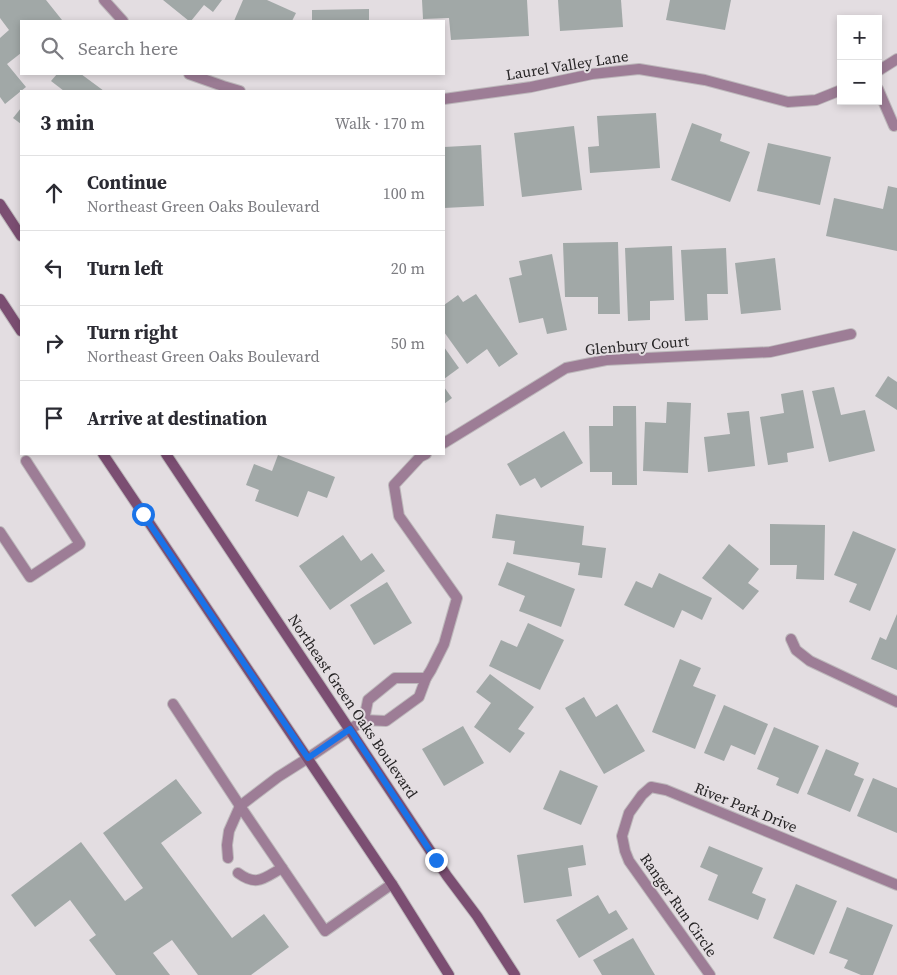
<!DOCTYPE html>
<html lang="en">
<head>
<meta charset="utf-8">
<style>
  :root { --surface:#fff; --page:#f2f2f3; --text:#2b2b33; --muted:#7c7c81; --line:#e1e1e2 }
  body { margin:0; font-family:"Source Serif 4",serif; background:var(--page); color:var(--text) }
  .controls { position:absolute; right:15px; top:15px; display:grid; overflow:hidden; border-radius:0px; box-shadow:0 2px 8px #0003 }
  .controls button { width:45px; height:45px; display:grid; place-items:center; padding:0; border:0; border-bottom:1px solid var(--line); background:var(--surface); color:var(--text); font:25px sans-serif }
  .stop { position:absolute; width:15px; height:15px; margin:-11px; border:4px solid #1a73e8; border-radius:50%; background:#fff }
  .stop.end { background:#1a73e8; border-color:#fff; box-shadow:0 1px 5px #0008 }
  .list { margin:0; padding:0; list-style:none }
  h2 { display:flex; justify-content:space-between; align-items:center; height:65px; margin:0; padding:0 20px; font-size:21px }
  h2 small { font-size:16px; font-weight:400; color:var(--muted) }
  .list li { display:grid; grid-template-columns:32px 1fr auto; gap:15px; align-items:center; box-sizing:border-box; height:75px; padding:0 20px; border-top:1px solid var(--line) }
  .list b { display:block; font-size:19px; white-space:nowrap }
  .list p { margin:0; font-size:16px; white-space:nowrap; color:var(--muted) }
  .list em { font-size:16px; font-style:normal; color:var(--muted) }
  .icon { flex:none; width:28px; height:28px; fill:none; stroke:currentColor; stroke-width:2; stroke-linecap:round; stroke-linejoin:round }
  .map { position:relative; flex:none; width:897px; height:975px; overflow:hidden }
  .search { position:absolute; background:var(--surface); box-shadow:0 2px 8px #0003; left:20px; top:20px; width:425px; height:55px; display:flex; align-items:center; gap:12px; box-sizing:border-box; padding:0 18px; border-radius:0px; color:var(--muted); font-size:19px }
  .panel { position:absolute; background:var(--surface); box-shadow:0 2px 8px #0003; left:20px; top:90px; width:425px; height:365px; border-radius:0px }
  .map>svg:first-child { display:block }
  .building { fill:#a1a8a7 }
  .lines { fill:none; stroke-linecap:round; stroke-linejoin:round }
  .lane-casing { stroke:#bdb8bb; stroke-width:12 }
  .street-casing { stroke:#bdb8bb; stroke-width:12 }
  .secondary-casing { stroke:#bdb8bb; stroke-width:12 }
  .lane { stroke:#9d7d96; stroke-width:10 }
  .street { stroke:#9d7d96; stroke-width:10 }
  .secondary { stroke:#7b4e72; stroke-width:10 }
  .route { stroke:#1a73e8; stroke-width:6 }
  .labels { text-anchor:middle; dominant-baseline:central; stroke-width:4; stroke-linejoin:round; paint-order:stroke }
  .street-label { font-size:15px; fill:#262425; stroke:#e3dde1 }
</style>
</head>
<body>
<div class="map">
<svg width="897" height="975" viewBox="0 0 897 975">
  <rect width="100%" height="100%" fill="#e3dde1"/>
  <g class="building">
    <path d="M0,0H46L62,20L61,21H21V53L7,64L26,87L5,104L0,97V38L9,30L0,18Z"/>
    <path d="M163,0H222L213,12L204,5L191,21H189Z"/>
    <path d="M243,0H267L296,13L292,21H234Z"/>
    <path d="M422,0H527L529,36L451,40L449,18L423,19Z"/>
    <path d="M558,0H621L623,27L560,31Z"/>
    <path d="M670,0H731L725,30L666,20Z"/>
    <path d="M369,9V21H312V10Z"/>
    <path d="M57,74H81L104,91H64L51,81Z"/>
    <path d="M21,108V124L13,118Z"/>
    <path d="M656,113L660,168L590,173L588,147L599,146L597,116Z"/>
    <path d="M692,123L722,134L720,141L750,152L730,202L671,180Z"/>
    <path d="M574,126L582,190L522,197L514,133Z"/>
    <path d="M768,143L831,157L820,205L757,191Z"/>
    <path d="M481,145L484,206L444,208V147Z"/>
    <path d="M888,186L897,188V251L826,236L834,198L883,209Z"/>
    <path d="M618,242L620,314H598V297H565L563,243Z"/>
    <path d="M672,246L674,300L650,301V320L628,321L625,248Z"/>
    <path d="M726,248L728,294H707L708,320L685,321L681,250Z"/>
    <path d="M552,254L567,330L547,334L543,318L519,323L509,278L522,275L519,261Z"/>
    <path d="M775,258L781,310L741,314L735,263Z"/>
    <path d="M476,294L518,354L499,367L487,349L467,364L444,332V305L458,295L463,302Z"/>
    <path d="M444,347L459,368L444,379Z"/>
    <path d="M888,376L897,382V410L875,396Z"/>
    <path d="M444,387L452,398L444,404Z"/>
    <path d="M834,387L841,415L865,410L875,451L829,462L812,391Z"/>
    <path d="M803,390L814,448L787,453L788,462L768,465L760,417L784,413L781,394Z"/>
    <path d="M667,402L691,403L688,473L643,471L645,422L666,423Z"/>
    <path d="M613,406H636L637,485H612V472H590L589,426H613Z"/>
    <path d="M749,411L755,466L708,472L704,437L730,434L727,413Z"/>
    <path d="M564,431L583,463L541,488L535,478L520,486L507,464Z"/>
    <path d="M278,455L335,477L327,498L308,491L298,517L255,501L259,490L246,485L254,464L272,471Z"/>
    <path d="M496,514L584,526L582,545L606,548L602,578L578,575L580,563L513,554L515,541L492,538Z"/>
    <path d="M770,524L825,525L824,580L796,579L797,565H770Z"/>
    <path d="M853,531L896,549L870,611L849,602L857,584L834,575Z"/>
    <path d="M343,535L361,561L372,553L385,571L330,610L299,566Z"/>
    <path d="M729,544L759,569L748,583L759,591L743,610L702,578Z"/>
    <path d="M507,562L575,589L561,627L519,611L525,596L498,585Z"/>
    <path d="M659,573L712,598L702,620L682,610L674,628L624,605L636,581L652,588Z"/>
    <path d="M387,582L412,623L374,645L350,605Z"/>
    <path d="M897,614V670L871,659L880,637L886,640Z"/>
    <path d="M528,623L564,640L540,690L489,666L501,640L517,647Z"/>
    <path d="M680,659L701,668L693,686L716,695L695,749L652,732Z"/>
    <path d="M490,674L534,707L518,729L525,733L510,753L474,727L491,703L476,692Z"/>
    <path d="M584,697L596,717L617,704L645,751L604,774L565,708Z"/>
    <path d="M724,705L768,724L755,755L731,745L724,761L704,753Z"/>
    <path d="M463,726L484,763L444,786L422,749Z"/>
    <path d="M774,727L819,746L798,794L776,785L779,778L757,769Z"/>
    <path d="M826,749L859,763L854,775L864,779L850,812L807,794Z"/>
    <path d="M560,770L598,786L581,825L543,809Z"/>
    <path d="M873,778L897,788V833L857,816Z"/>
    <path d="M176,779L202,813L161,843L232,938L264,914L289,947L251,975H198L172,940L153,953L170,975H116L89,940L96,935L70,900L35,927L11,895L81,842L125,901L143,888L103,833Z"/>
    <path d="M583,845L586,865L568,868L572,896L524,903L517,855Z"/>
    <path d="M709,846L763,868L752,893L766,899L758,920L708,900L718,875L700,867Z"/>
    <path d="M796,884L837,901L814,955L773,938Z"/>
    <path d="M598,895L609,914L616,910L628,929L579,958L556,920Z"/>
    <path d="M847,907L893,925L873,975H861L844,968L848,960L829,953Z"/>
    <path d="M633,938L655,975H602L593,960Z"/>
  </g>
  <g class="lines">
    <defs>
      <g id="lane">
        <path d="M0,532L30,577L80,544L26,461"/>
        <path d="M173,704L240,806L325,931L392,884"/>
        <path d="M228,858L227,845L229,831L240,806L278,777L308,758"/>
        <path d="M238,873C257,887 264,878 282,868"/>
      </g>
      <g id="street">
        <path d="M104,0L123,21"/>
        <path d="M878,71L897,59"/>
        <path d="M189,74L223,86L240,91"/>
        <path d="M878,89L894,126"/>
        <path d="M444,99L531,87L592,74L639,69L705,80L788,102L816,100L841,90"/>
        <path d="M444,443L566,368L606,360L770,352L851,334"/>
        <path d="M791,639L796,650L810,661L897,702"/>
        <path d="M364,720L368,700L395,678H426"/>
        <path d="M308,758L364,720L386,721L419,697L426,678L431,670L444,644L457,598L399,516L394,485L420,457L426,454"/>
        <path d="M710,975L629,861L625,851L622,836L629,813L642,795L651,787L666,790L897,885"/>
      </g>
      <g id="secondary">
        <path d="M0,204L21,236"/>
        <path d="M0,299L21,331"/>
        <path d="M103,454L392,884L449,975"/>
        <path d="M166,454L447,876L477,916L515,975"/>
      </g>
    </defs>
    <use href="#lane" class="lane-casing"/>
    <use href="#street" class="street-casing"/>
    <use href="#secondary" class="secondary-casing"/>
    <use href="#lane" class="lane"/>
    <use href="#street" class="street"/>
    <use href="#secondary" class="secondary"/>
  </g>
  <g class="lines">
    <path class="route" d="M143,514L308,758L350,729L436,860"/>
  </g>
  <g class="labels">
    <g class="street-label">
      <text transform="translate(567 65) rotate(-9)">Laurel Valley Lane</text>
      <text transform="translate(637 345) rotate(-5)">Glenbury Court</text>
      <text transform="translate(353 706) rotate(56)">Northeast Green Oaks Boulevard</text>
      <text transform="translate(746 807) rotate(22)">River Park Drive</text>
      <text transform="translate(679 905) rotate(55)">Ranger Run Circle</text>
    </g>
  </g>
</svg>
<div class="controls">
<button>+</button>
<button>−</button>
</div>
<div class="stop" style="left:143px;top:514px"></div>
<div class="stop end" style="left:436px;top:860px"></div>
<div class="search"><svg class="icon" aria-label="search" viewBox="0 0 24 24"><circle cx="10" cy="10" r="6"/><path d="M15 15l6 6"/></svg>Search here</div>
<section class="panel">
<h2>3 min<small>Walk · 170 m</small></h2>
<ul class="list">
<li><svg class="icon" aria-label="ahead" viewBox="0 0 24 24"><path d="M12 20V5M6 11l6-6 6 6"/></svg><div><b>Continue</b><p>Northeast Green Oaks Boulevard</p></div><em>100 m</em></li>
<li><svg class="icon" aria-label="left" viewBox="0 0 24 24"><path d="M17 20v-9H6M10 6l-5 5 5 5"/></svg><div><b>Turn left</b></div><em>20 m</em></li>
<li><svg class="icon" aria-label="right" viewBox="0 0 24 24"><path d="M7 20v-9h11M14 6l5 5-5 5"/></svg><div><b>Turn right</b><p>Northeast Green Oaks Boulevard</p></div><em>50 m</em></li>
<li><svg class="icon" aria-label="arrive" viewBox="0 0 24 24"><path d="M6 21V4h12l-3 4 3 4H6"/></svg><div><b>Arrive at destination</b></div></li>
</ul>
</section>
</div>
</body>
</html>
